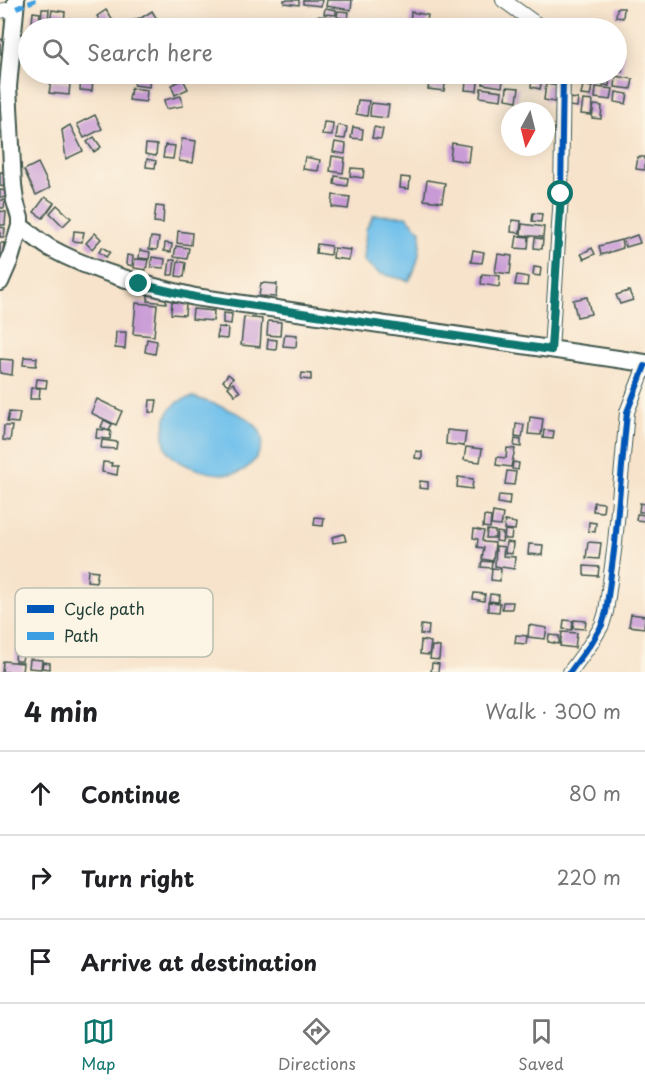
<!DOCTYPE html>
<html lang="en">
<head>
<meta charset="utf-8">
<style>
  :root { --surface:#fff; --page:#f2f2f2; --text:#202124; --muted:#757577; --line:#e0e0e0; --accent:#0f766e }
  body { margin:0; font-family:"Playpen Sans",sans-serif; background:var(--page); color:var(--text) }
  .compass { position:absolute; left:501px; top:102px; width:54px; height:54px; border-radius:50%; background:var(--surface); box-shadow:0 3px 15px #0003; rotate:187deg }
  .stop { position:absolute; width:18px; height:18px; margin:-14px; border:4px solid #0f766e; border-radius:50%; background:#fff }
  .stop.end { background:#0f766e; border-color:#fff; box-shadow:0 2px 6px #0008 }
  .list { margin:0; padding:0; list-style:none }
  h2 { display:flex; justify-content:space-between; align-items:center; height:78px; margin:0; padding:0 24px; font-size:26px }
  h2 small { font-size:20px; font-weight:400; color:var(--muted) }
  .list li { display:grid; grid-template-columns:39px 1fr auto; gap:18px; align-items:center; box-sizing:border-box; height:84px; padding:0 24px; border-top:2px solid var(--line) }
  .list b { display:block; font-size:22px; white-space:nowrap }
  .list em { font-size:20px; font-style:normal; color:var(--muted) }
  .icon { flex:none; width:33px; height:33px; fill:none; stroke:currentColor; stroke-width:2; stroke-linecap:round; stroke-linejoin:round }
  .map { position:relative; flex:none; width:645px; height:672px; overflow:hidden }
  .search { position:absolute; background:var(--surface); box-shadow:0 3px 15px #0003; left:18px; right:18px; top:18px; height:66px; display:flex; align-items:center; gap:15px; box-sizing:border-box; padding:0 21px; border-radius:33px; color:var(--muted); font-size:22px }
  .sheet { height:330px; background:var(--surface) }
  nav { display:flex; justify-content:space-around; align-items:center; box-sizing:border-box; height:84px; border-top:2px solid var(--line); background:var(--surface); font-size:16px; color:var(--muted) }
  nav a { display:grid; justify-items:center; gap:3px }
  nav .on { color:var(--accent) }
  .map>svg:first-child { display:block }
  .water { fill:#70c0eb; stroke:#487e90; stroke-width:1.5 }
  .building { fill:#c89ad6 }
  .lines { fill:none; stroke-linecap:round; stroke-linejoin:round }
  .minor-casing { stroke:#3f564b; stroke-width:16 }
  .major-casing { stroke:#3f564b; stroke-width:20 }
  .minor { stroke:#fff; stroke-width:14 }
  .major { stroke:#fff; stroke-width:16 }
  .quiet { stroke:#3c9ee2; stroke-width:4.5; stroke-dasharray:9 4.5; stroke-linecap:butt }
  .cycleway-casing { stroke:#fcf5e5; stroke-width:10 }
  .cycleway { stroke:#0057b8; stroke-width:6 }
  .route { stroke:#0f766e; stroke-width:8 }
  .key { fill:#fcf5e5; stroke:#babeb0; stroke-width:1.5 }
  .key-label { font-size:16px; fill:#1f3d34 }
</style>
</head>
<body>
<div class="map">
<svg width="645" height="672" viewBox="0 0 645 672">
  <rect width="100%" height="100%" fill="#fcf5e5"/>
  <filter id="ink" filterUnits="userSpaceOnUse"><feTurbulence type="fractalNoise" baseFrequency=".0167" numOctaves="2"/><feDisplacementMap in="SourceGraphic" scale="12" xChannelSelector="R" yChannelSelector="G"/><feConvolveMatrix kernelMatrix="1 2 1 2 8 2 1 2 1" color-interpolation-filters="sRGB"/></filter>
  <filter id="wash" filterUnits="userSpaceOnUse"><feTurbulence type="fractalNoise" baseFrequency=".008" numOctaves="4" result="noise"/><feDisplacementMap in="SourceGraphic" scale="24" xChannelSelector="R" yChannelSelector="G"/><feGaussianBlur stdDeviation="1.35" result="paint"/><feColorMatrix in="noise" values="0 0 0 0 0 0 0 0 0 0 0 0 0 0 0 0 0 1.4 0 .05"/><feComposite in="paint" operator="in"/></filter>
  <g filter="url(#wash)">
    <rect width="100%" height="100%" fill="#f7e3cb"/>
    <g class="water">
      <path d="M374,215L406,216L421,231C420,250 419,264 409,281L379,273L364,261L366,229Z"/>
      <path d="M193,397C218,406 284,420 255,459C248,469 237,475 224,474C207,474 181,466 169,453C165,448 163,438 164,431C165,412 173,400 193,397Z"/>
    </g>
    <g id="blocks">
      <g class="building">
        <path d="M284,0H299V5L284,3Z"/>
        <path d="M303,0H322L321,6L303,4Z"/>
        <path d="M327,0H352L351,10L326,6Z"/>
        <path d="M325,8L336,10V15L324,14Z"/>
        <path d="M617,8H624L623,18L616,17Z"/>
        <path d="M42,9H49L48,21L41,20Z"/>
        <path d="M52,10L65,12L64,23L50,21Z"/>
        <path d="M106,10L115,24L104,28L97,16Z"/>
        <path d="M152,11L160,24L152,28H148L141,18Z"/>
        <path d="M338,11L349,12L348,19L337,17Z"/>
        <path d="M33,12L40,13L39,24L32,23Z"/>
        <path d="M411,12L428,15L426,27L410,25Z"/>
        <path d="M317,16L328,17L327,28L315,27Z"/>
        <path d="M139,18L145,28H135L131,22Z"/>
        <path d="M97,22L101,28H92L90,26Z"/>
        <path d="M0,39L4,40L2,54H0Z"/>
        <path d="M616,54L624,55L622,72L616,71Z"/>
        <path d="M135,74H150L149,87L134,85Z"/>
        <path d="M343,74H355L354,77L342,76Z"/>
        <path d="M467,74H479L477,91L465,90Z"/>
        <path d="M484,74H504L502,87L483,84Z"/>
        <path d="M584,74H592L590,84L583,82Z"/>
        <path d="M599,74H610L609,86L598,84Z"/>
        <path d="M616,76L633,79L631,89L615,87Z"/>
        <path d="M81,77L93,79L92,91L80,90Z"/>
        <path d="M430,77L446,79L444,91L428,89Z"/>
        <path d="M532,78L542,79L540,89L531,87Z"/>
        <path d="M183,79L188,89L175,95L171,85Z"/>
        <path d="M51,81L70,83L69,95L49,93Z"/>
        <path d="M546,84L557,86L555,102L544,100Z"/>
        <path d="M583,85L592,87L590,96L581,95Z"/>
        <path d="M507,87L519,88L517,101L506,99Z"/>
        <path d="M596,87L613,89L611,100L595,98Z"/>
        <path d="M131,88L147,90L146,102L129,100Z"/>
        <path d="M481,88L502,91L501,100L480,97Z"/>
        <path d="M616,92L628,94L626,104L615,102Z"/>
        <path d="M181,96L183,106L166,109L164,100Z"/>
        <path d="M570,98L578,99L577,107L569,106Z"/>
        <path d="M358,100L369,101L367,116L356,114Z"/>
        <path d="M583,100L593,101L591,115L581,114Z"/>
        <path d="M371,103L389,105L387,118L370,116Z"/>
        <path d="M594,105L602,106L601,119L592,118Z"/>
        <path d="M95,115L102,129L84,138L77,124Z"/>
        <path d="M324,122L333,123L332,136L322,135Z"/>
        <path d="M70,125L83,151L66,159L62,130Z"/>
        <path d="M338,125L347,127L345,139L336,138Z"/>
        <path d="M353,127L363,129L362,139L351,138Z"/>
        <path d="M374,127L383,129L381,139L372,138Z"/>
        <path d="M94,137L101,147L94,152L87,142Z"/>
        <path d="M182,139L196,141L193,163L179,161Z"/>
        <path d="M335,142L346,144L345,154L333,152Z"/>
        <path d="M452,143L470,146L468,162L450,159Z"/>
        <path d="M146,144L157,145L156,156L145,154Z"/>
        <path d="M165,145L175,146L173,159L163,158Z"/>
        <path d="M332,156L345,158L343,173L330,171Z"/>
        <path d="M305,157L320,160L318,171L303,169Z"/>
        <path d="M638,157H645V170L636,169Z"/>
        <path d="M147,159L156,161L155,168L146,167Z"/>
        <path d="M38,163L50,188L36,195L24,170Z"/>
        <path d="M351,168L364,169L363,178L350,176Z"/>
        <path d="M0,172L7,173L6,187L0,186Z"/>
        <path d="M335,176L348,178L347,186L334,184Z"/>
        <path d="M401,177L410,178L409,189L400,188Z"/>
        <path d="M427,180L445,183L442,202L424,200Z"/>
        <path d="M0,190L7,191V198L0,197Z"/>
        <path d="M333,195L350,197L348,209L332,207Z"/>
        <path d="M45,197L54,203L43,218L34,212Z"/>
        <path d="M0,200H5L4,208H0Z"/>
        <path d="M57,205L71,218L63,226L50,213Z"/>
        <path d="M156,206L164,207L163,223L154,222Z"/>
        <path d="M0,211L6,212L5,225H0Z"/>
        <path d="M533,213L542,214L541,222L532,221Z"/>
        <path d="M512,220L521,221L520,233L511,232Z"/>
        <path d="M522,224L544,227L543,237L521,235Z"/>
        <path d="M0,227L5,228L4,237H0Z"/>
        <path d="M74,231L84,232L82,242L73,241Z"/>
        <path d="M178,231L192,233L191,245L177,243Z"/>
        <path d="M95,233L101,239L92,249L86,243Z"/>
        <path d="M637,235L640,243L626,247L623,240Z"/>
        <path d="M517,236L529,237L528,249L515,248Z"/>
        <path d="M151,237L159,238L157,250L149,249Z"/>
        <path d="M535,238L543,239L542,249L534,248Z"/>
        <path d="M621,240L623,248L601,255L599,246Z"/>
        <path d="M0,243H4L2,262H0Z"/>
        <path d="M165,243L172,244L171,252L164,251Z"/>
        <path d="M317,244L331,246L330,255L316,253Z"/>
        <path d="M176,246L189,248L187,259L174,257Z"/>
        <path d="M102,247L110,252L106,257L99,252Z"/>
        <path d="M334,248L351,250L349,260L333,258Z"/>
        <path d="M592,248L595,254L584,259L581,254Z"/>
        <path d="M140,250L150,252L149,259L139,258Z"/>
        <path d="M473,250L484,252L482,263L471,262Z"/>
        <path d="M498,254L512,256L510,274L495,272Z"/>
        <path d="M127,255L133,256L132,266L126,264Z"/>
        <path d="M152,257L165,259L164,268L151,267Z"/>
        <path d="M135,259L148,260L146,270L134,268Z"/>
        <path d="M170,260H175L173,275H168Z"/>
        <path d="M178,261L186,263L184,277L176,276Z"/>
        <path d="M534,267L541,268L540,276L533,275Z"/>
        <path d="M482,274L500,276L499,287L481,284Z"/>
        <path d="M517,275L528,277L527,286L515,285Z"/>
        <path d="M261,283L277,284L276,297L259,296Z"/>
        <path d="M629,291L633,300L620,304L616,295Z"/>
        <path d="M148,293L167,295L166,303L148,301Z"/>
        <path d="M587,297L591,314L577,317L573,300Z"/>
        <path d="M172,302L186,303L185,315L171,314Z"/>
        <path d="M136,303L157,305L154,336L133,334Z"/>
        <path d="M193,309L214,311L213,321L192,319Z"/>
        <path d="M223,313L232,314L231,324L223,323Z"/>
        <path d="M244,317L262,319L260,347L241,345Z"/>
        <path d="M268,321L281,322L280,336L267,335Z"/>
        <path d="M218,327L228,328L227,339L217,338Z"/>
        <path d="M116,332H126L125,349L115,348Z"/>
        <path d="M285,334L297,335L296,347L283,346Z"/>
        <path d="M147,339L157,341L155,354L145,352Z"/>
        <path d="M268,339L277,340L276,350L267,349Z"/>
        <path d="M24,357L37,358L36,366L23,365Z"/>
        <path d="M0,359L13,360L12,375L0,373Z"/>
        <path d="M302,373L311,374V380L301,379Z"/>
        <path d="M228,374L233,378L228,385L223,381Z"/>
        <path d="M37,379L47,380L46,388L36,387Z"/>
        <path d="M233,383L240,392L235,395L228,387Z"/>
        <path d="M31,388H40L39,399H30Z"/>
        <path d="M97,399L122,411L116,425L91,413Z"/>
        <path d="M150,400H157L155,413L149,412Z"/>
        <path d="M9,412L20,413L18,423L7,422Z"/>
        <path d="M530,417L543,419L541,435L528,434Z"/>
        <path d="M104,420L112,424L109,431L101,427Z"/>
        <path d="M516,424L524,425L522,438L515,437Z"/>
        <path d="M4,426H12L10,441L3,440Z"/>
        <path d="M97,429L111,431L110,439L96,438Z"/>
        <path d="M447,430L466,432L464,446L446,444Z"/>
        <path d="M544,430L554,431L553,439L543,438Z"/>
        <path d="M515,439L521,440V447L514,446Z"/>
        <path d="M102,440L117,442L116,449L101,448Z"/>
        <path d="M466,447L482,449L480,462L464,460Z"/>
        <path d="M507,448L515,449L511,467L496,465L497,457L506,458Z"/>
        <path d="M416,451L422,452V459L415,458Z"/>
        <path d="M103,462L112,463L111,466H118L117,475L102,472Z"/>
        <path d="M513,462L519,463L518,470L512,469Z"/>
        <path d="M507,471L516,472L514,485L505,484Z"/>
        <path d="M458,477L473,479L472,489L457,487Z"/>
        <path d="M420,481L428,482V489L419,488Z"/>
        <path d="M499,495L510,496L509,505L498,503Z"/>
        <path d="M594,502L604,503L603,512L593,511Z"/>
        <path d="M640,503L645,504V512H639Z"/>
        <path d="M493,512L503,514L501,526L491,525Z"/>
        <path d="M637,514L645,515V521L636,520Z"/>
        <path d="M484,516L491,517L490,528L483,527Z"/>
        <path d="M315,517L324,518L323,526L314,525Z"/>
        <path d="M505,521L516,523L515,530L504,529Z"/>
        <path d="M589,522L596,523L595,532L588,531Z"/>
        <path d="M474,529L484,531L482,540L484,542L495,543L493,561L482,559L484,548L477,547L478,539L473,538Z"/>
        <path d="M487,530L495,531V538H486Z"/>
        <path d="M505,530L512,531L511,539H504Z"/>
        <path d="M497,532L503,533L502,542L496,541Z"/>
        <path d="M344,534L346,541L333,543L332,537Z"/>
        <path d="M506,542L513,543L512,554L505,553Z"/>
        <path d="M588,542L601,543L599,559L586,558Z"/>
        <path d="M529,544L543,545L542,555L528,554Z"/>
        <path d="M496,546L504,547L503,556L515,557L514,569L495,566Z"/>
        <path d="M482,561L492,562L491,568L481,567Z"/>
        <path d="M584,566L599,567L598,576L584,575Z"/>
        <path d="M492,568L501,569L500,581L491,580Z"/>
        <path d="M88,570L98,571L96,582L87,581Z"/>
        <path d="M474,593L485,594L484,601L473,599Z"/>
        <path d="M490,594L499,595L498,602L489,601Z"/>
        <path d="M488,602L500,603L499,612L488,611Z"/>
        <path d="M503,602H513L512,609H502Z"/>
        <path d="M631,614L645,616L644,628L629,626Z"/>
        <path d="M564,620L573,621L572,630L563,629Z"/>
        <path d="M574,620L586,621L585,629L573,628Z"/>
        <path d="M421,625L429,626L428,635L420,634Z"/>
        <path d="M529,625L547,628L545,639L528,637Z"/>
        <path d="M562,632L577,633L575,648L560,646Z"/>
        <path d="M516,635L527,636L526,644L515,643Z"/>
        <path d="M549,635L559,636V644L548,642Z"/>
        <path d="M421,640L431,642L429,655L420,654Z"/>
        <path d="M432,646L440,647L439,660L430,659Z"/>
        <path d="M16,649L24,650L22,661H15Z"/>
        <path d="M30,659L42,660L41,669L29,668Z"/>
        <path d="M3,661L23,663L22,672H2Z"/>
        <path d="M43,662L50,663V669L42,668Z"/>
        <path d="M432,663L439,664L438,672H431Z"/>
      </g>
    </g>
  </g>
  <g filter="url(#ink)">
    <use href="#blocks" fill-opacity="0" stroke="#3f564b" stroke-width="1.5"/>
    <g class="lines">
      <defs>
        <g id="minor">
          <path d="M503,0L542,28"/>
          <path d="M0,11L16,8"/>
          <path d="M551,350L561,194L563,74"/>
          <path d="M570,672L592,642L602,625L606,612L615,543L627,412L645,366"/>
        </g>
        <g id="major">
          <path d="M20,226C30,233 40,242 50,248C96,273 145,285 195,297L645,363"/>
          <path d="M0,282L10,259L20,226V218L15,201L13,185L8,87L16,0"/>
        </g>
      </defs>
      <use href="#minor" class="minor-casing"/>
      <use href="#major" class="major-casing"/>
      <use href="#minor" class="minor"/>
      <use href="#major" class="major"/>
      <path class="quiet" d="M16,8L36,0"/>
      <defs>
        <g id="cycleway">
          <path d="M551,350L561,194L563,74"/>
          <path d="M570,672L592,642L602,625L606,612L615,543L627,412L645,366"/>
        </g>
      </defs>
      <use href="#cycleway" class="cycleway-casing"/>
      <use href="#cycleway" class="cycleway"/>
    </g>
  </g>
  <g class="lines" filter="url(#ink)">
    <path class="route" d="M139,284L195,297L551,350L561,194"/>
  </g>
  <rect x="15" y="588" width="198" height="69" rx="9" class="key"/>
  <rect x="27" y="605" width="27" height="8" fill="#0057b8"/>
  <rect x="27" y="632" width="27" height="8" fill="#3c9ee2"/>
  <g class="key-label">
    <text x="64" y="615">Cycle path</text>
    <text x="64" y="642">Path</text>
  </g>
</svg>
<svg class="compass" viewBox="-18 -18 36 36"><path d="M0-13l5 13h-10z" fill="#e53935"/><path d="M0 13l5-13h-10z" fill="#757577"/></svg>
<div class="stop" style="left:561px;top:194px"></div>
<div class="stop end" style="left:139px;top:284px"></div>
<div class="search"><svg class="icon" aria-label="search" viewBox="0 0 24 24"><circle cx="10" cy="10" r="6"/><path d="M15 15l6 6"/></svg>Search here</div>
</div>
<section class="sheet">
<h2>4 min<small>Walk · 300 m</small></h2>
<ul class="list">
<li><svg class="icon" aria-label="ahead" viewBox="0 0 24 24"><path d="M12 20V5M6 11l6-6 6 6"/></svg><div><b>Continue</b></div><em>80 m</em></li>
<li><svg class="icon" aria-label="right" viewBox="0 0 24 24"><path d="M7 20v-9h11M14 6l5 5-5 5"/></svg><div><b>Turn right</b></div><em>220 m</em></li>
<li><svg class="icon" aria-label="arrive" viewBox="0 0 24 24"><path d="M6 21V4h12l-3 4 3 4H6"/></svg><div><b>Arrive at destination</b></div></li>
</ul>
</section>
<nav>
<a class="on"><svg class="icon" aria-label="map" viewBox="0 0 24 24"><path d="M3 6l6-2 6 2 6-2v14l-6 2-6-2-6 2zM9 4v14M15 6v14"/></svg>Map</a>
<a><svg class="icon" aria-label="directions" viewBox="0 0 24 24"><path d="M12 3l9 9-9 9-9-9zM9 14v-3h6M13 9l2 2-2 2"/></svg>Directions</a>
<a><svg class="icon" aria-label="saved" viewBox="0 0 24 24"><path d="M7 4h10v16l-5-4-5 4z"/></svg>Saved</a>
</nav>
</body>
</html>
